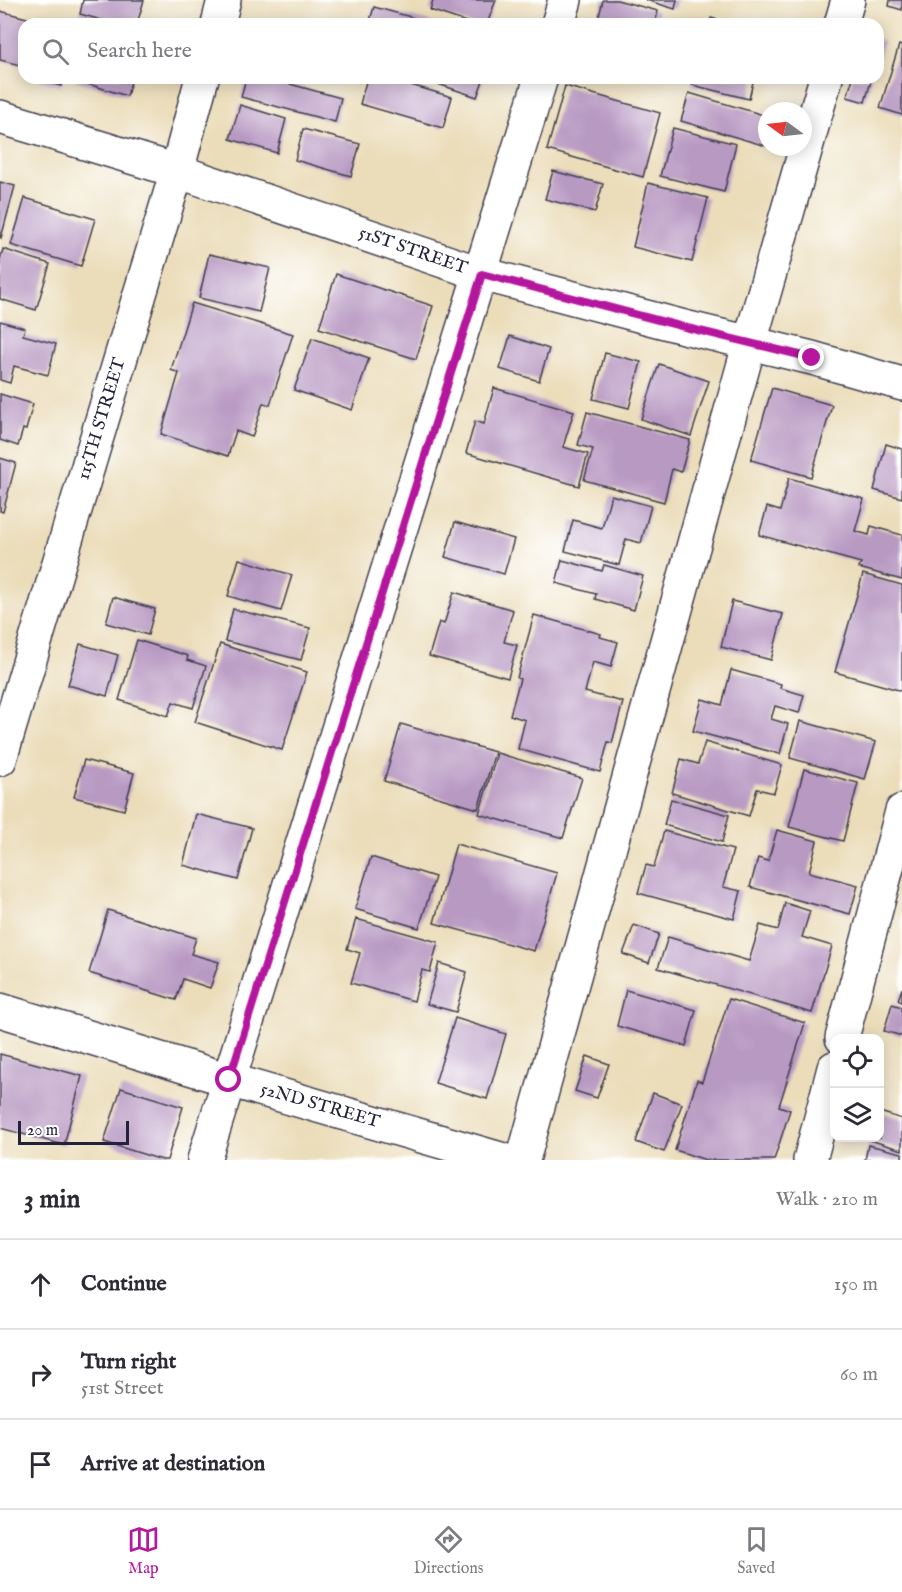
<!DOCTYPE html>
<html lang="en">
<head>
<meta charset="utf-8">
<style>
  :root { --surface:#fff; --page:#f7f7f7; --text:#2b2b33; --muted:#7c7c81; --line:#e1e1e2; --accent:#b5179e }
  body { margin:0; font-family:"IM FELL English",serif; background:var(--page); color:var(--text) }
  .controls { position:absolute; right:18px; bottom:18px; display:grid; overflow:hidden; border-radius:12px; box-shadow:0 3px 15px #0003 }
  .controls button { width:54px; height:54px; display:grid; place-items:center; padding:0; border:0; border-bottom:2px solid var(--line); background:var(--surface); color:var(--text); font:30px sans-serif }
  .compass { position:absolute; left:758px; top:102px; width:54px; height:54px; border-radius:50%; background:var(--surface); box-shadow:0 3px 15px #0003; rotate:285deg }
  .scale { position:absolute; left:18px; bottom:15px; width:111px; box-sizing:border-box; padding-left:6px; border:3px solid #22223b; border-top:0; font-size:16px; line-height:21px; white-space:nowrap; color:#22223b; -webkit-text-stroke:4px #fff; paint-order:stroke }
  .stop { position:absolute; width:18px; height:18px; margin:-14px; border:4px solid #b5179e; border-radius:50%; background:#fff }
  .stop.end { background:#b5179e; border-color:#fff; box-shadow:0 2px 6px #0008 }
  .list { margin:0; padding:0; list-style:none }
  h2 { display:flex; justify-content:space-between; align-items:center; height:78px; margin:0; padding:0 24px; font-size:26px }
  h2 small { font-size:20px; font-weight:400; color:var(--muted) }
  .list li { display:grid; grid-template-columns:39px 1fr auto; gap:18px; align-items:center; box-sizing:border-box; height:90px; padding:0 24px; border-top:2px solid var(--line) }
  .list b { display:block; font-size:22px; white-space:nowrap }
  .list p { margin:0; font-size:20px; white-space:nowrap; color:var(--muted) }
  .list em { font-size:20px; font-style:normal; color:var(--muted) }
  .icon { flex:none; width:33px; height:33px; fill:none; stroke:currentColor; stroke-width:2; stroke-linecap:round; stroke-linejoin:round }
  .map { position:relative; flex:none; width:902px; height:1160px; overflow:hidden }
  .search { position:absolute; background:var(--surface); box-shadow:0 3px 15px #0003; left:18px; right:18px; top:18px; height:66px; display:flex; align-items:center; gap:15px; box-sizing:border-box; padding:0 21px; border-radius:18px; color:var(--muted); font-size:22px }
  .sheet { height:348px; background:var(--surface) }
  nav { display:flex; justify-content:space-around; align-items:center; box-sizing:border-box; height:84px; border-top:2px solid var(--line); background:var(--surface); font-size:16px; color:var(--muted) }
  nav a { display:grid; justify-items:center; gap:3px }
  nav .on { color:var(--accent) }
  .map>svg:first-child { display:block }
  .building { fill:#b899c2 }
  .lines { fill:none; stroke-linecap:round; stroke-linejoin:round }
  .minor-casing { stroke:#403e4e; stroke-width:36 }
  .minor { stroke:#fff; stroke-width:33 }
  .route { stroke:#b5179e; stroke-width:8 }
  .labels { text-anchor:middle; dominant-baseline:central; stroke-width:4.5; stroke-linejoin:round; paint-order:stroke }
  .street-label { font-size:18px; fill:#22223b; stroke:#fff }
</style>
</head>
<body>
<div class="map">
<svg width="902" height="1160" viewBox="0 0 902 1160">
  <rect width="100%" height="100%" fill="#fff"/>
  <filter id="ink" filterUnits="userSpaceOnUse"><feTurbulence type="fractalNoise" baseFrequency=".0167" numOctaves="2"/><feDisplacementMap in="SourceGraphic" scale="12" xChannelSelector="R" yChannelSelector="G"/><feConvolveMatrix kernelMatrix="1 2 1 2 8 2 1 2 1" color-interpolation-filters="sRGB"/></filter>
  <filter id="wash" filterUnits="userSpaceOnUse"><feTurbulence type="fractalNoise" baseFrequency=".008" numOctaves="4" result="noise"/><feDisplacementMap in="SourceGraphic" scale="24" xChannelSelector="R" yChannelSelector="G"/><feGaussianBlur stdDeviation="1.35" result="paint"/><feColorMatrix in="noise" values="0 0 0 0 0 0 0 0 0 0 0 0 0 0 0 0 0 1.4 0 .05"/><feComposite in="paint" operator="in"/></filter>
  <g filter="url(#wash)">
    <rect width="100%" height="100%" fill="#ebddba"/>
    <g id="blocks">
      <g class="building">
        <path d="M83,0H144L137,24H115L80,14Z"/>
        <path d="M433,0H496L487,24H472L430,10Z"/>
        <path d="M603,0H617L658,11L655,24H597Z"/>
        <path d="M646,0H677L675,9Z"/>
        <path d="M890,0H902V10L889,6Z"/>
        <path d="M374,7L433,23V24H369Z"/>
        <path d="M0,11L46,23L24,24V66L0,60Z"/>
        <path d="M711,18L731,23V24H710Z"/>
        <path d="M878,40L883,41L879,57L878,56Z"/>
        <path d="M899,45L902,46V115L880,108Z"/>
        <path d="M41,78H63L61,86L40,80Z"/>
        <path d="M76,78H132L127,96L75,80Z"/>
        <path d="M246,78H268L341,98L335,122L241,97Z"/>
        <path d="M367,78H387L452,97L443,128L360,104Z"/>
        <path d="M420,78H484L477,97Z"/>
        <path d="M694,78H754L749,99L692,85Z"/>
        <path d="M853,78H872L865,102L847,97Z"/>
        <path d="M565,86L660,113L643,177L547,150Z"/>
        <path d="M689,93L767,116L766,146L681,121Z"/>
        <path d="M240,105L286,119L277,153L230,139Z"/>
        <path d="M673,128L736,144L724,192L660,176Z"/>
        <path d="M303,129L360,144L351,176L295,160Z"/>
        <path d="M553,171L603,184L595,212L545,199Z"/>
        <path d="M0,182L15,186L1,238L0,237Z"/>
        <path d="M648,183L708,198L692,262L633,247Z"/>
        <path d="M25,198L95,219L81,266L11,245Z"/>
        <path d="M3,249L50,264L36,310L0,299V260Z"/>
        <path d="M209,254L270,268L259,312L199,298Z"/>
        <path d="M336,274L433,306L416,359L319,328Z"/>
        <path d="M192,303L293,334L270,405L263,403L252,437L236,431L228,456L161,434L179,373L171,370Z"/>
        <path d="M0,321L25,328L23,335L56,344L48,375L14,366L10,383L0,380Z"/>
        <path d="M510,336L549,349L539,381L500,369Z"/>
        <path d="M312,338L369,358L352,410L294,390Z"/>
        <path d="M605,353L641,362L629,408L593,399Z"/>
        <path d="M659,364L709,381L691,436L641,419Z"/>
        <path d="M494,388L574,411L563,447L588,454L579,486L466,453L475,421L484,424Z"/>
        <path d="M772,388L832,405L811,477L751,460Z"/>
        <path d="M0,394L33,404L26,430L23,429L18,446L0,440Z"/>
        <path d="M587,412L690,440L681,472L672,469L664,502L584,480L593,449L578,445Z"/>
        <path d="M886,444L902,449V498L874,490Z"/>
        <path d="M0,458L16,463L3,512L0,511Z"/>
        <path d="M789,478L864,499L855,531L869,535L871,526L902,535V580L859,568L861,563L759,535L767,507L780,511Z"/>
        <path d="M611,495L651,506L641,543L626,539L619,565L565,551L573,520L602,528Z"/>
        <path d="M455,522L514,539L504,574L445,557Z"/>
        <path d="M239,559L292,575L281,611L228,596Z"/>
        <path d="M562,560L602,571L604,565L643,576L634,610L595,599L596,594L556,583Z"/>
        <path d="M863,574L902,585V691L835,672Z"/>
        <path d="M454,592L513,610L504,642L517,645L508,678L429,656L439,622L444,624Z"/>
        <path d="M113,597L155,609L148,635L106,623Z"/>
        <path d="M732,601L783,614L771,660L721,647Z"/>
        <path d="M233,609L310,628L301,660L225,641Z"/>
        <path d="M534,615L601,634L600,637L618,642L611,667L593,662L585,692L623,702L612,743L608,742L600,772L518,749L525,720L510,715L520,679L517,678Z"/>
        <path d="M137,640L188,656L187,660L206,666L193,708L173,702L168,716L119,700Z"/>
        <path d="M80,644L118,655L107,696L68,685Z"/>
        <path d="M220,644L307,672L282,750L195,722Z"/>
        <path d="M731,670L781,684L780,688L804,695L799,713L775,706L771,719L788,724L780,754L693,731L702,699L722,705Z"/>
        <path d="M800,721L876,742L865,779L790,758Z"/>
        <path d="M401,724L495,752L478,809L384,781Z"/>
        <path d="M705,742L782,765L774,793L757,789L749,816L672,793L681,759L698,764Z"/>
        <path d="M497,753L582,778L563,838L479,814Z"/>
        <path d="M84,760L134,773L124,810L74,797Z"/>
        <path d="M804,769L858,783L843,841L789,827Z"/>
        <path d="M671,799L729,815L722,842L664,825Z"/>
        <path d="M196,814L252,828L238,880L183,865Z"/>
        <path d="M777,830L817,841L809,872L858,885L850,914L750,887L758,858L768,861Z"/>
        <path d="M664,831L733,850L723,887L741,891L734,919L638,893L646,865L654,867Z"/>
        <path d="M456,844L557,873L534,951L434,923Z"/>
        <path d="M371,857L435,877L419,928L355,909Z"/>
        <path d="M785,903L810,911L802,937L832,946L812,1013L658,968L668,937L749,961L760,925L778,930Z"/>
        <path d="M108,910L196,938L191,954L219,962L210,988L183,979L176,1000L89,973Z"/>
        <path d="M356,919L438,942L430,972L422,970L414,1001L351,983L360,953L347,949Z"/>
        <path d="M634,925L659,934L649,963L623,954Z"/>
        <path d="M439,963L467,972L456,1012L427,1004Z"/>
        <path d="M902,988V1002L898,1000Z"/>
        <path d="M626,990L696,1010L686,1046L617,1026Z"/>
        <path d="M729,999L805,1023L779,1106L790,1110L774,1160H706L675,1150L697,1080L702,1082Z"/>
        <path d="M892,1004L902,1007V1036L884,1031Z"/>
        <path d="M455,1018L506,1034L487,1099L435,1083Z"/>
        <path d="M0,1054L82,1076L64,1145L0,1128Z"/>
        <path d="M587,1056L609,1064L597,1098L575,1091Z"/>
        <path d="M121,1088L183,1107L167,1160H162L104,1142Z"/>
        <path d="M653,1093L682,1104L664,1152L636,1142Z"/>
        <path d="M880,1112L902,1119V1150L863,1138H880Z"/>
        <path d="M868,1145L902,1153V1160H865Z"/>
      </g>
    </g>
  </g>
  <g filter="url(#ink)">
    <use href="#blocks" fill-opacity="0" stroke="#403e4e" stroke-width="1.5"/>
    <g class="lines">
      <defs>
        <g id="minor">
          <path d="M218,24L224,0"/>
          <path d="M558,24L565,0"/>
          <path d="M841,24L848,0"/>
          <path d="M0,117L177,171L482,274L684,327L812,358L902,384"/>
          <path d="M0,759L177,171L202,78"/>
          <path d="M0,1010L229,1080L504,1160"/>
          <path d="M842,1038L902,811"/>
          <path d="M204,1160L541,78"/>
          <path d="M523,1160L750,342L826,78"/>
          <path d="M810,1160L834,1068"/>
        </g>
      </defs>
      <use href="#minor" class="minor-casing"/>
      <use href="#minor" class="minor"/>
    </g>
  </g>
  <g class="lines" filter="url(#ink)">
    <path class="route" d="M229,1080L482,274L684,327L812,358"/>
  </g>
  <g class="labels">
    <g class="street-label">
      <text transform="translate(413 251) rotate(19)">51ST STREET</text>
      <text transform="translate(102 419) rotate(-73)">115TH STREET</text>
      <text transform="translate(320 1106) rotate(16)">52ND STREET</text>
    </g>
  </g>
</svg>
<div class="controls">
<button><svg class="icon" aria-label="locate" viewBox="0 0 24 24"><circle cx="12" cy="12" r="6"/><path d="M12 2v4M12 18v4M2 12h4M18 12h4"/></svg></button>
<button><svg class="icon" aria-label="layers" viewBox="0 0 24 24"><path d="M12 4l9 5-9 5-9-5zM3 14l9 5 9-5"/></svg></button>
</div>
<svg class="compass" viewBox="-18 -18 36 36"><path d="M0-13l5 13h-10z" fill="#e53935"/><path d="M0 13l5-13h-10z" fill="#7c7c81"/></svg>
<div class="scale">20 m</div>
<div class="stop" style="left:229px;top:1080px"></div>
<div class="stop end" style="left:812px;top:358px"></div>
<div class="search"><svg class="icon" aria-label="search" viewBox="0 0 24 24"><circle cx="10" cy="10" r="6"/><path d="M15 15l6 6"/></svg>Search here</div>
</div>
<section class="sheet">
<h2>3 min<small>Walk · 210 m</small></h2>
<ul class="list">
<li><svg class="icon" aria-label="ahead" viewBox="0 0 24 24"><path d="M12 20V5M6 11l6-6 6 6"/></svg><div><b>Continue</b></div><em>150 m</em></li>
<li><svg class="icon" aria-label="right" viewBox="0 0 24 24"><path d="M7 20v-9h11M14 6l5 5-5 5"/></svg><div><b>Turn right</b><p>51st Street</p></div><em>60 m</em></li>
<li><svg class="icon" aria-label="arrive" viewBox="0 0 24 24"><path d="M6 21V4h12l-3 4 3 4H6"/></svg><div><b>Arrive at destination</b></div></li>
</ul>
</section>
<nav>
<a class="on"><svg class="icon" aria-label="map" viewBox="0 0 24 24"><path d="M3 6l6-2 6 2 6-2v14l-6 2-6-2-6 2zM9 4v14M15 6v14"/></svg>Map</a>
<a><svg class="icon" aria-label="directions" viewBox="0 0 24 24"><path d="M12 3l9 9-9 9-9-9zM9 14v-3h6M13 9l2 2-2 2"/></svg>Directions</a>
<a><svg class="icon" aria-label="saved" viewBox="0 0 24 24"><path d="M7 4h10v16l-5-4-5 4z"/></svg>Saved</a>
</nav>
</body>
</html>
